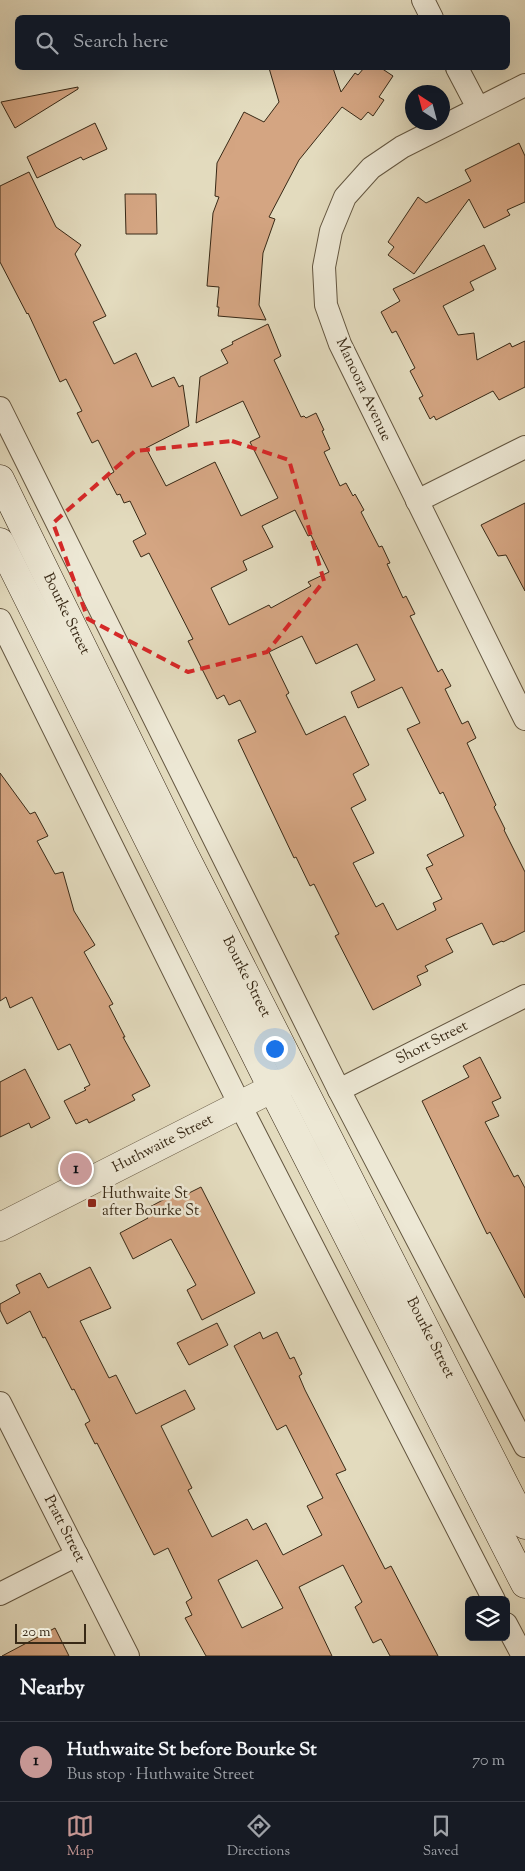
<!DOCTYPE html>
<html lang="en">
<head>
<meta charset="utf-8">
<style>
  :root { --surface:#171b24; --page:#20242c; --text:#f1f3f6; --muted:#9ea1a6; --line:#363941; --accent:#c59692 }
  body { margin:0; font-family:"Sorts Mill Goudy",serif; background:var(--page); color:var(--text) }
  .controls { position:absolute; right:15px; bottom:15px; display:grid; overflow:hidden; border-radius:8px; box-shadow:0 5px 20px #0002 }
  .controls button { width:45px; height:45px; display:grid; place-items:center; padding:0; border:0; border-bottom:1px solid var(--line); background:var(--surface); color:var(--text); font:25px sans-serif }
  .compass { position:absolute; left:405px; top:85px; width:45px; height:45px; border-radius:50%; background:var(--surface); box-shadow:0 5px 20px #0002; rotate:324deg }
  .scale { position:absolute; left:15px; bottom:12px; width:71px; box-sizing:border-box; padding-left:5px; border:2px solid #382916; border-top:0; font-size:14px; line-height:18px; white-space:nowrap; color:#382916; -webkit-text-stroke:4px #ede8d5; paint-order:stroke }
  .you { position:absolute; left:274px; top:1048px; width:18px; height:18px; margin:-12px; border:4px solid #fff; border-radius:50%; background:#1a73e8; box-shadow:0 0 0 8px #1a73e833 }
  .badge { display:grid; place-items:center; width:32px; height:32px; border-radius:50%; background:var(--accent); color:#111; font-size:16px; font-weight:700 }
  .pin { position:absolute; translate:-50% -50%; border:2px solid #fff; box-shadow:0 1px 5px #0006 }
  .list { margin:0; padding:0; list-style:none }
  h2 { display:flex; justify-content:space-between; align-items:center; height:65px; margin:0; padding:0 20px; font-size:21px }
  h2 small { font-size:16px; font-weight:400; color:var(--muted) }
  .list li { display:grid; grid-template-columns:32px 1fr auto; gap:15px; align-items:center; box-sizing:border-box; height:80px; padding:0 20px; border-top:1px solid var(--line) }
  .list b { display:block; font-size:19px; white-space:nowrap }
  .list p { margin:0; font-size:16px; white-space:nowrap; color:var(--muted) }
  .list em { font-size:16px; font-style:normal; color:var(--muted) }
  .icon { flex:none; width:28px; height:28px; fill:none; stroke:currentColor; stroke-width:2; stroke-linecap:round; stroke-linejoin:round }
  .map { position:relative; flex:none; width:525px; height:1656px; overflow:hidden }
  .search { position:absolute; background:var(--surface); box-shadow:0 5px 20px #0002; left:15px; right:15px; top:15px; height:55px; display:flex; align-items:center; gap:12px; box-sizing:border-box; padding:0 18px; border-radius:8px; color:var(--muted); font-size:19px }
  .sheet { height:145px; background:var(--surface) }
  nav { display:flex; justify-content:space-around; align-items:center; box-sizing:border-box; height:70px; border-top:1px solid var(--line); background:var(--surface); font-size:14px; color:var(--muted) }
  nav a { display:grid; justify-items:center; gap:2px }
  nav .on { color:var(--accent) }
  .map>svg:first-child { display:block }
  .building { fill:#d4a582; stroke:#382916; fill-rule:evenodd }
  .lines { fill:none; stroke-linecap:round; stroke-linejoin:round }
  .minor-casing { stroke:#635640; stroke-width:24 }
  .tertiary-casing { stroke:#635640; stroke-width:29 }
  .secondary-casing { stroke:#382916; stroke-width:29 }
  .minor { stroke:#ede8d5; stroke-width:22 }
  .tertiary { stroke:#ede8d5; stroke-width:28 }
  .secondary { stroke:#ede8d5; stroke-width:28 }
  .marked { fill:none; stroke:#d62828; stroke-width:4; stroke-dasharray:10 6; stroke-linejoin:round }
  .poi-dot { fill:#8f2418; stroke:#ede8d5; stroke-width:2 }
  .labels { text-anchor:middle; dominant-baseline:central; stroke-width:5; stroke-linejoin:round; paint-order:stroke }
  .street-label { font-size:15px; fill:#382916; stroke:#ede8d5 }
  .poi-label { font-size:15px; fill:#382916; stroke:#ede8d5; text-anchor:start }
</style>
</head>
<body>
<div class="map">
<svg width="525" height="1656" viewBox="0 0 525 1656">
  <rect width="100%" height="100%" fill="#e3dbbe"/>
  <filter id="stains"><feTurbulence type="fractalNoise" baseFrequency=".004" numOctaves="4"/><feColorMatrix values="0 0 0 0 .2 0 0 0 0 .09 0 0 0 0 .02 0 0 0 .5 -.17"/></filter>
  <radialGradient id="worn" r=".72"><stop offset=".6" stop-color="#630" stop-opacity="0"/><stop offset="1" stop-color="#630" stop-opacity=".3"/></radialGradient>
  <g class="building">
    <path d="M269,68H333L341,92L355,73L358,75L364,68H381L393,76L379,97L384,100L373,116L368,112L361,120L342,107L299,160L269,217L275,219L263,253L259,305L266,320L218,316L219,307H217L219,287L207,286L213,213L219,197L215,196L217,163L244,112L264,122L279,102Z"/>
    <path d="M78,87V89L15,128L1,102Z"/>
    <path d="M95,123L107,149L83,160L81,157L37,178L27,157Z"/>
    <path d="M519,143L525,156V202L507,210L510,215L484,228L469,199L414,274L388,255L394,247L388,242L418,197L426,203L471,181L465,170Z"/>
    <path d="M29,172L56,227L81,245L75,254L106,316L93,322L114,364L136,353L152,387L174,377L179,387L183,385L189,426L146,448L166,486L215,462L241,516L278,498L250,442L260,437L243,401L196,423L200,377L228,363L221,350L233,344L232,342L268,324L281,356L274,360L301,417L304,416L306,418L316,413L324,430L322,431L330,449L324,452L340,486L346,483L353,496L355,494L364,510L361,512L379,547L382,546L390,563L387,564L403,598L406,596L415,614L410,616L438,672L442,669L451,686L445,689L462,724L468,721L476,738L467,743L496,805L494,807L505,829L504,830L525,872V931L503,942L502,941L493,945L482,923L446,939L453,952L425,966L428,971L417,976L421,985L373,1010L335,936L339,934L314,884L310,886L296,857L294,858L238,740L256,732L240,700L229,705L224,695L217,699L188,641L193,639L149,553L141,557L133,541L146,534L130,501L124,503L120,494L117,495L107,476L114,472L98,440L92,443L77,413L82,411L66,379L60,382L28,313L27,314L0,262V186ZM295,510L308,536L311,535L329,572L308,582L311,586L271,608L269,605L229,625L211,588L247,570L243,561L273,547L262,526ZM302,636L316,664L357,644L375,680L351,692L358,708L402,687L420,723L407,729L440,794L443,792L464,836L427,855L433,865L426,868L442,899L433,903L436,910L397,930L383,903L376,907L353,863L374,853L351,808L366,800L353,774L369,765L345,716L306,735L286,695L289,693L269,652Z"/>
    <path d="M125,194H156L157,234H126Z"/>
    <path d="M484,245L496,269L470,282L474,290L443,306L458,335L474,333L477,360L510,343L512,347L525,341V387L499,400L493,391L436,420L434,416L430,419L419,398L423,396L410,371L415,368L396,331L392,333L381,312L400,301L393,289Z"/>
    <path d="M525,503V591L506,555L498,556L481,525Z"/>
    <path d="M0,773L30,814L35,812L48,836L37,841L55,874L63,872L74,911L95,945L84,952L113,1004L109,1006L125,1037H123L150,1086L132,1095L135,1100L89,1123L87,1119L76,1124L64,1101L86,1090L84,1088L90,1085L70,1044L58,1050L32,997L10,1008L6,997L0,1001Z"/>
    <path d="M480,1057L501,1098L492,1102L499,1116L485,1122L514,1177L518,1175L525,1188V1298L490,1232L487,1234L422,1101L469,1077L463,1066Z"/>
    <path d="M25,1069L50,1118L31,1128L29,1123L0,1137V1082Z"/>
    <path d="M201,1187L255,1293L202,1320L187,1290L196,1285L171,1239L133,1259L120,1233L148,1218L144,1210L178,1192L181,1197Z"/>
    <path d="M90,1267L111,1308L80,1321L109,1378L116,1375L136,1414L185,1390L195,1409L161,1426L192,1488L188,1490L212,1537L247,1519L253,1530L266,1523L283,1555L322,1535L307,1506L323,1498L286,1425L277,1430L234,1346L260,1332L263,1339L277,1332L290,1359L294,1357L302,1374L299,1376L305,1390L346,1470L336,1474L385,1569L391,1566L438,1656H390L381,1639L373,1643L355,1607L362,1602L343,1565L299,1587L332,1656H206L185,1618L192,1615L186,1602L192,1598L168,1548L154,1555L97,1443L95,1444L85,1424L90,1421L74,1389L72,1390L45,1337L43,1338L30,1311L7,1324L0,1310V1304L20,1293L16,1285L40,1273L48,1288ZM257,1560L283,1608L242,1628L218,1580Z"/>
    <path d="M217,1323L228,1345L189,1365L177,1343Z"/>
    <path d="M55,1628L69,1656H2Z"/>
  </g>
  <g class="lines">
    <defs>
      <g id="minor">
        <path d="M423,0L432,18"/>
        <path d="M457,68L478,108"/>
        <path d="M525,85L402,147L371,168L345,197L331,231L324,267L326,305L340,344L525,719"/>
        <path d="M0,408L339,1090L525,1446"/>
        <path d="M417,501L525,447"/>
        <path d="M0,620L240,1105L494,1600"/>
        <path d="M339,1090L525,996"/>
        <path d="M0,1403L128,1656"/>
        <path d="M0,1594L77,1555"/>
        <path d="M506,1624L523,1656"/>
      </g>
      <path id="tertiary" d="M0,1227L293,1078"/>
      <g id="secondary">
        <path d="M0,479L182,850L525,1525"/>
        <path d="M0,542L272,1088L525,1584"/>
      </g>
    </defs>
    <use href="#minor" class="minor-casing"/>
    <use href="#tertiary" class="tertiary-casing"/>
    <use href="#secondary" class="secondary-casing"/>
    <use href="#minor" class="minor"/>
    <use href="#tertiary" class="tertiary"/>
    <use href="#secondary" class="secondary"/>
  </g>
  <path class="marked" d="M232,441L289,460L324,581L267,652L188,672L88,619L53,523L135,451Z"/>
  <rect class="poi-dot" x="87" y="1198" width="10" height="10" rx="2.5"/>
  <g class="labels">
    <g class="street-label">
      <text transform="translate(363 390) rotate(65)">Manoora Avenue</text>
      <text transform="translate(66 614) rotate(64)">Bourke Street</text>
      <text transform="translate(246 977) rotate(63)">Bourke Street</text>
      <text transform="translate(432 1043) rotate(-27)">Short Street</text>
      <text transform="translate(163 1144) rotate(-27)">Huthwaite Street</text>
      <text transform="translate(430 1338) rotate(63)">Bourke Street</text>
      <text transform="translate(64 1529) rotate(63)">Pratt Street</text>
    </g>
    <g class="poi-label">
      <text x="102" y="1194">Huthwaite St<tspan x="102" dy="17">after Bourke St</tspan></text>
    </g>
  </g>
  <rect width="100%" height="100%" filter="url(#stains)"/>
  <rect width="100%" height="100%" fill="url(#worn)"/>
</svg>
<div class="controls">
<button><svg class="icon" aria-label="layers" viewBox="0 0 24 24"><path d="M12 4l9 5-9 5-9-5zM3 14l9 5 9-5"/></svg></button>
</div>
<svg class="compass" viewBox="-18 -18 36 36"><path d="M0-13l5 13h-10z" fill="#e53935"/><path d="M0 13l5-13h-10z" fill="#9ea1a6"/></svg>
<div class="scale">20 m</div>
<div class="you"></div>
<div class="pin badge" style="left:76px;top:1169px">1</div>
<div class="search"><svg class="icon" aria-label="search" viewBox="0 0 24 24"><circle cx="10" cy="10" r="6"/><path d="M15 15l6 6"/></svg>Search here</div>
</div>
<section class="sheet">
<h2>Nearby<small></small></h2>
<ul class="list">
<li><span class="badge">1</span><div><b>Huthwaite St before Bourke St</b><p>Bus stop · Huthwaite Street</p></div><em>70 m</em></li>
</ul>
</section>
<nav>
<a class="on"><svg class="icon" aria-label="map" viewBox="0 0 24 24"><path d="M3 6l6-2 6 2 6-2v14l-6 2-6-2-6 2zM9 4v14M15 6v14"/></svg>Map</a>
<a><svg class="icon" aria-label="directions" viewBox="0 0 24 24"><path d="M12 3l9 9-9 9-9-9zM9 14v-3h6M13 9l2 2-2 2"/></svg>Directions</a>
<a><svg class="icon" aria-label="saved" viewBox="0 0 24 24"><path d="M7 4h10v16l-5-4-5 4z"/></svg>Saved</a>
</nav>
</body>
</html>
